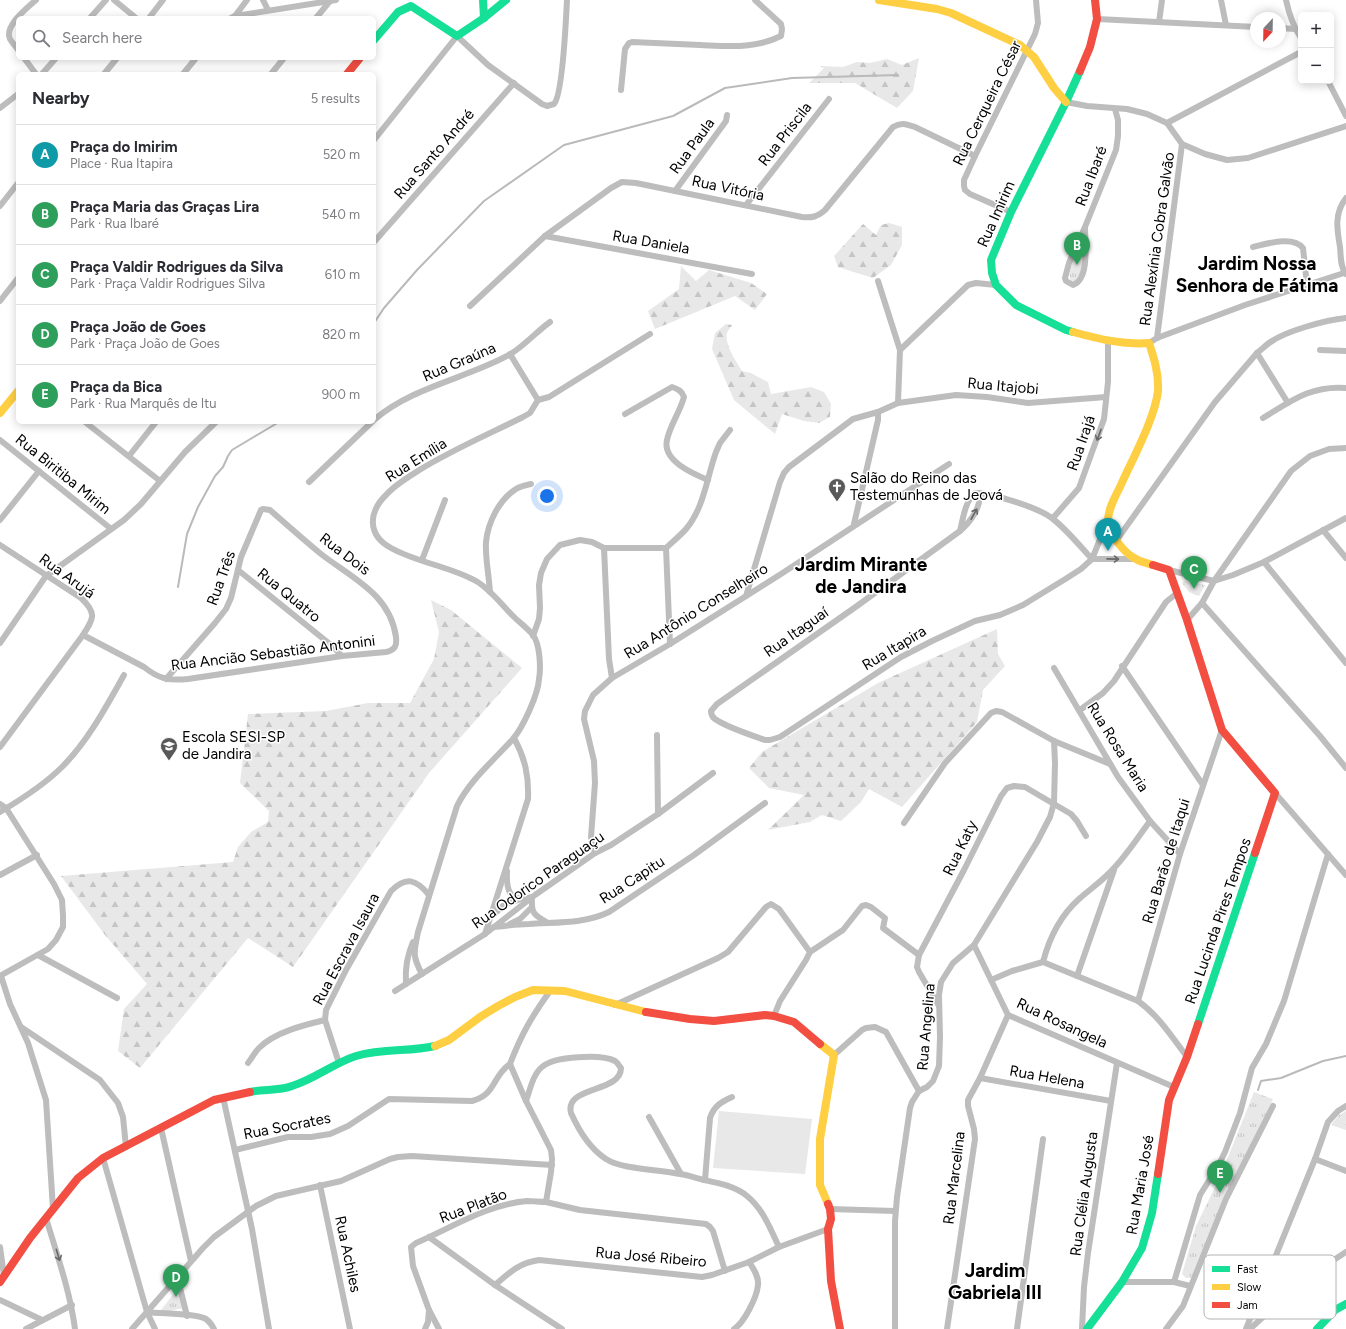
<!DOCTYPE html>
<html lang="en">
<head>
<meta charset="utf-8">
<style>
  :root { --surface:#fff; --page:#f2f2f3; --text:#2b2b33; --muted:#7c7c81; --line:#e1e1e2; --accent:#595959 }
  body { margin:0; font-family:Figtree,sans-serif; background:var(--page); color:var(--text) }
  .controls { position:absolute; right:12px; top:12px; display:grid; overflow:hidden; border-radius:6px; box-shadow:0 2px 10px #0003 }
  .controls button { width:36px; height:36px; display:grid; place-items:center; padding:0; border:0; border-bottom:1px solid var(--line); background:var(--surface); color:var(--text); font:20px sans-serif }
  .compass { position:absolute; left:1250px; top:12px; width:36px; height:36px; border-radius:50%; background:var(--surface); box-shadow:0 2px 10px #0003; rotate:202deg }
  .you { position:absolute; left:547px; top:496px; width:14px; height:14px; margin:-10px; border:3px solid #fff; border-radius:50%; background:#1a73e8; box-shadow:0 0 0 6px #1a73e833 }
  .badge { display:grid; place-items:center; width:26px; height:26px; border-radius:50%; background:var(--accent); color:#fff; font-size:13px; font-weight:700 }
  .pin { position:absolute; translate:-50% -33px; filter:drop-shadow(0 1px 2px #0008) }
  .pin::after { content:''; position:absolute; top:21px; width:14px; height:12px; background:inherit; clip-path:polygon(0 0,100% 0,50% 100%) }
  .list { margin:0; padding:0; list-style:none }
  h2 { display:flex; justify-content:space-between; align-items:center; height:52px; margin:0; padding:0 16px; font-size:17px }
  h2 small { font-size:13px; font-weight:400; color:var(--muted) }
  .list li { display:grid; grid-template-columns:26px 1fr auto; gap:12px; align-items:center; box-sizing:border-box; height:60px; padding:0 16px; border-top:1px solid var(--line) }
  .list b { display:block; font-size:15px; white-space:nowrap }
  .list p { margin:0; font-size:13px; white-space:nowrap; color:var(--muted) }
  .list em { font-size:13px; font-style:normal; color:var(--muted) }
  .icon { flex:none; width:22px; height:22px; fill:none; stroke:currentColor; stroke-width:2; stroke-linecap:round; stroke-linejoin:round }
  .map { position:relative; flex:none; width:1346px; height:1329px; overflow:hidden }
  .search { position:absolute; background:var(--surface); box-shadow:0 2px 10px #0003; left:16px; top:16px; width:360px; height:44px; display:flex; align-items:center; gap:10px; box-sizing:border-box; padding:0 14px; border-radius:6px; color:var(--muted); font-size:15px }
  .panel { position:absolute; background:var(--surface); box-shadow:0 2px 10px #0003; left:16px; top:72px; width:360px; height:352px; border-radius:6px }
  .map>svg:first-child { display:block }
  .grass { fill:url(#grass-tufts) }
  .forest { fill:url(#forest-firs) }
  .garden { fill:#e8e8e8 }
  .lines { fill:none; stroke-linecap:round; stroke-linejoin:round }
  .stream { stroke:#bababa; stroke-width:2 }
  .street { stroke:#bdbdbd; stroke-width:6 }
  .fast { stroke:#16e098; stroke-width:8 }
  .slow { stroke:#ffcf43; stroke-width:8 }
  .jam { stroke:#f24e42; stroke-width:8 }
  .oneway { stroke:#686868 }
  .labels { text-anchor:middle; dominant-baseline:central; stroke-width:3; stroke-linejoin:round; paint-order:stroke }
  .street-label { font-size:15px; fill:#000; stroke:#fff }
  .poi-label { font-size:15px; fill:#000; stroke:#fff; text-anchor:start }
  .district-label { font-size:19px; font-weight:bold; fill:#000; stroke:#fff }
  .key { fill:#fff; stroke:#b2b2b2; stroke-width:1 }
  .key-label { font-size:11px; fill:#000 }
</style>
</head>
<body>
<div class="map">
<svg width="1346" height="1329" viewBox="0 0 1346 1329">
  <defs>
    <pattern id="grass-tufts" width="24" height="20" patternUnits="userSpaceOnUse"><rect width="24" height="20" fill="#e8e8e8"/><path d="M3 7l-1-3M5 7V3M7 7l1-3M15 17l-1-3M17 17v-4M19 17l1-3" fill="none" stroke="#c5c5c5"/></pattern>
    <pattern id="forest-firs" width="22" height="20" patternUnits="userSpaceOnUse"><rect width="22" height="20" fill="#e8e8e8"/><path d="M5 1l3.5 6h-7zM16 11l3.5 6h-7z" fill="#c5c5c5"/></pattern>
  </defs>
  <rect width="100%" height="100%" fill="#fff"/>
  <g class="grass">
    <path d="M1082,240C1082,253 1086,273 1074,282L1071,281C1066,272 1078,249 1082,240Z"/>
    <path d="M1184,581L1205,585L1199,596L1189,592L1182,583Z"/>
    <path d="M1254,1092L1273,1099L1218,1213L1191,1278H1186L1182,1274L1196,1226L1220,1177Z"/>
    <path d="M1346,1111V1130L1331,1125L1339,1115Z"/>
    <path d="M179,1287L184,1308L163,1312L161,1310Z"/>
  </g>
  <g class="forest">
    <path d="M919,58L913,91L897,108L855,83H809L824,68L820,66L843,67L857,62L870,63L887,59L902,65Z"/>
    <path d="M889,223L902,227V245L891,265L873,278L838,267L834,256L863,224L876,235L881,225Z"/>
    <path d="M681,266L696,281L709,270L751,283L767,294L755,310L735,296L655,329L648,311L679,289Z"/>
    <path d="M726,324L732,325C731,327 728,330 727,333C724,344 737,363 742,371L751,373L768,382L771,394L811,387L824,392L831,404L830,417L819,423L804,421L782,414L775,434L734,400L712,349L715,333Z"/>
    <path d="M431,600L451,610L522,668L429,773L293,967L248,938L140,1068L118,1051L124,1009L147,984L105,935L61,876L233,862L238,847L251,832L268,822L269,811L240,783L248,714L326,711L368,703H410L434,659L439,632Z"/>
    <path d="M997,629L998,654L1005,666L983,690L977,722L902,807L869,789L861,802L841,821L822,815L810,822L768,830L804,795L769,788L749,768L762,752L878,683Z"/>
  </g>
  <path class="garden" d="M719,1111L812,1119L805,1174L713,1168Z"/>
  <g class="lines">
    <g class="stream">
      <path d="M374,323L384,308L417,270L484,201L564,145L673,116L725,88L792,78L898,75"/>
      <path d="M178,587L187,534L198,507L215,476L223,467L228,456L232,450L279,422"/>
      <path d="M1258,1090L1261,1081L1281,1078L1323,1061L1346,1056"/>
    </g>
    <g class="street">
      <path d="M114,0L136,18"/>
      <path d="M263,0L268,10"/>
      <path d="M1221,0L1226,25"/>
      <path d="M1286,0C1289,14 1293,26 1301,38"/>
      <path d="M235,16L247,0"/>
      <path d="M90,18L106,0"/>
      <path d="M149,18L163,0"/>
      <path d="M231,18L235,16L336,0"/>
      <path d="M316,18L330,1"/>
      <path d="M1097,19L1256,27"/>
      <path d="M1159,22L1162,0"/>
      <path d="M1280,28L1295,29"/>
      <path d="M18,50C16,46 12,43 10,39C4,26 27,8 36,0"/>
      <path d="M24,58L36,74"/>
      <path d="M42,74L56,58"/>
      <path d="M104,74L117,58"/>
      <path d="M183,74L196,58"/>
      <path d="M271,74L284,58"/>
      <path d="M1328,81L1346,116"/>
      <path d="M621,90L625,49L629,43L632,42C655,43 677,44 700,45C728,46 755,49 781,36L782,29L781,24L755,0"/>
      <path d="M1066,102L1087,106L1127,109L1147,114L1167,123L1182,144L1205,154L1227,160L1248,158L1346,126"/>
      <path d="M0,108L18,94"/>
      <path d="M1167,123L1301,52"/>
      <path d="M374,140L457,36L488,65L542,104L547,106L554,104C563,94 566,18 567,0"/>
      <path d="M675,191L726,121L727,115"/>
      <path d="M1346,198C1334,213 1337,230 1340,247C1341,256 1340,267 1346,274"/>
      <path d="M746,205L829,99"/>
      <path d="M0,206L18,183"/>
      <path d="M1011,212L970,194L965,190L964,186V180L975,156L1035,34L1038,23L1036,0"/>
      <path d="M1085,227C1085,242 1090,279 1073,285L1066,281L1065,278L1069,263L1085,227L1116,150L1118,136V120L1115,109"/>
      <path d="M545,236L752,274"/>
      <path d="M374,242L514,83"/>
      <path d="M1253,247C1266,244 1293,235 1303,248L1307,285"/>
      <path d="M878,281L900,350L898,403"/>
      <path d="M0,301L18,278"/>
      <path d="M470,306L545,236L611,188L622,182L636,183L802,217C812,218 817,217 825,210L893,127C901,122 906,124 915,127L975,156"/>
      <path d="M1157,338L1182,144"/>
      <path d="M1149,343L1157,338L1245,305L1344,273"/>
      <path d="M900,350L968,285L976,283L996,285"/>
      <path d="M1320,350L1346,351"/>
      <path d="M1257,353C1261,350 1265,346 1269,343C1285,331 1326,320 1346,318"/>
      <path d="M510,354L538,400"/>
      <path d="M625,414L672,387C678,389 682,391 684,397C680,412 670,425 667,440C662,461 694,474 708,480"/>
      <path d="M1263,418C1291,401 1311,385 1346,388"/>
      <path d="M374,420C412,387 465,379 509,355C523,347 536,332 550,322"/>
      <path d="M85,422L160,481"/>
      <path d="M0,440L110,528"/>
      <path d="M129,456L156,422"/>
      <path d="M309,482L372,422"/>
      <path d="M979,493C982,507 970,522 960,531L857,606L717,704L711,711C711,714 712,717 715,719C726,727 751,735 765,740H770L780,737L901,657L932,641L975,621L1000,615L1023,605L1067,578L1081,569L1092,559L1108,520"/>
      <path d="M1053,518L1079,488L1104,419L1108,382V341"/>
      <path d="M0,520L39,471"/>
      <path d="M854,524L878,420V412"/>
      <path d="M1323,530L1346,558"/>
      <path d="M960,531C963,519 965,501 975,493C992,493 1040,508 1053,519C1066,529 1080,546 1092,559"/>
      <path d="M1116,541L1215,402L1257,353L1288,403"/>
      <path d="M0,545L81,598C97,613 94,618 83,635L144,667C159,679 169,681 188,679L342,656L386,652C395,650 397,646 396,637C390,594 352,578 321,554C304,540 287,525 270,510L263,509L261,510L241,557L231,598L226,609L215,623L166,679"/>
      <path d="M604,548L609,659L612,678"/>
      <path d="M666,548L670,644"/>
      <path d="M1092,559H1135"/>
      <path d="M422,560L445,500"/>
      <path d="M1264,562L1346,663"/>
      <path d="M238,570L331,645L342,656"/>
      <path d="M1169,570L1214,581L1233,575L1264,562L1346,518"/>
      <path d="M490,592C489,576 485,557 486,542C488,522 499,500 516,489C521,486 526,485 531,484"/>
      <path d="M746,596L780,482L784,473L789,467L853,419L878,412L898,403L956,395L987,397L1028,403L1106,397"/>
      <path d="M1202,603L1320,736L1346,768"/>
      <path d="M1187,620L1202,603L1214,581L1291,471L1310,456L1329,449L1346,448"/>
      <path d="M533,636L539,619L540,608L539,585L541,573L547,559L560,545L580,540L592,542L604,548H666C672,542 680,536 686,529C704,508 707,477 716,452L720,443L730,430"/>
      <path d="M0,643L46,576L124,520L141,504L185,452L216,422"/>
      <path d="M1122,666L1203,785"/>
      <path d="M1054,668L1118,777L1150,821L1180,854"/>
      <path d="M1080,710L1103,693L1114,681L1166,602L1177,593"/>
      <path d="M657,735L658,814"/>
      <path d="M0,747L83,635"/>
      <path d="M1275,793L1346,875"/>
      <path d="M0,804L6,808L54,884L62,900L63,916V927L56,940L48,949L0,976"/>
      <path d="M0,812C22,799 44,785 62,767C88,741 106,707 124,675"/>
      <path d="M904,823L945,763L991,713L996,711L1002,712L1054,741L1110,764"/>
      <path d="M595,853L591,837L595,783L594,761L584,719L585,711L593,695L612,678L670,644L781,574L949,464"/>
      <path d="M507,871C506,890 509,903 532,897C531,914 534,915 548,923"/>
      <path d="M0,875L37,855"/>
      <path d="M491,917L504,905L521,899"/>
      <path d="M510,924L520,919L531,908"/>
      <path d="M494,927C506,926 517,924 529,924C557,922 584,924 609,912L694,855L765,803"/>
      <path d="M485,934L528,799C529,776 525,758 514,738"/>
      <path d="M974,945L1008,1015L1174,1087"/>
      <path d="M810,952L843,930L862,906L866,905L871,907L885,918L883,928L919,955"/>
      <path d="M38,955L117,998"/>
      <path d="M1043,962C1049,939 1060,916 1079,899C1090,889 1105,879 1115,867C1128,853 1139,836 1150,821"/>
      <path d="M422,974C412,956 414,952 418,932L457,806C470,780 493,761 513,739C523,727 538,695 539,679C541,668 540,644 533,635C527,628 519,622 513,616C501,604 490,589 476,581C449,566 418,563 391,548C367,535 368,512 387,494C396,484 410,476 421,469C454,449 489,434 523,417L530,413L538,400L549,397L650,334"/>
      <path d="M1,976L10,1004L28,1043L46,1100L53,1209"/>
      <path d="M1077,976L1114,870"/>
      <path d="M991,980L1012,971L1043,962L1138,1001C1159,1016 1172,1037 1187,1057"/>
      <path d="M406,984C405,968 407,957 413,942"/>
      <path d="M395,991L485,934L535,895L595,853L611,845L658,814L713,773"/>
      <path d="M1138,1001L1180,854L1222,730"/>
      <path d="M615,1005L718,958L728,952L766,907L771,904L779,909L810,952L806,960L780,1001L774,1016"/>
      <path d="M939,1006L919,972L917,967L919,955L964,870L1001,796L1007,788L1014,786L1025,787L1071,814L1077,821L1086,836"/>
      <path d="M21,1027L100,1080L118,1103L123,1117L126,1147"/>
      <path d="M834,1055L862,1030L866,1028L875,1027L886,1032L919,1091L927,1087L933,1081L939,1066L940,1037L939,995L941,982L953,963L974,945L1037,842L1050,817L1054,803L1055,763L1054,741"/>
      <path d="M248,1063C252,1058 255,1052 259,1048C275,1032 304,1025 325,1020"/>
      <path d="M339,1063L325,1020L326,1010L346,970L391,891C406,876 416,879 429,895"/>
      <path d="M980,1078L1111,1101"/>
      <path d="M223,1097L252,1229L269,1329"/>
      <path d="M526,1101C530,1090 533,1074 542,1067C554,1056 602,1054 615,1061C618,1063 619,1066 621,1068C621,1093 564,1086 571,1113C579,1131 589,1148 606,1159C623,1170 659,1169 680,1174C688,1175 696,1178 704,1180C718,1183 735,1186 747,1196C763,1209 770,1228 779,1247"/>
      <path d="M649,1117L681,1174"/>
      <path d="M161,1128L191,1261"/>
      <path d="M235,1150L288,1137H311L330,1134L348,1126L389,1099L472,1101C497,1094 492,1076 510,1064"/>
      <path d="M103,1158L147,1312L155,1329"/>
      <path d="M1315,1159L1346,1171"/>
      <path d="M705,1180L710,1118C714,1106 721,1102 732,1097"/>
      <path d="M320,1185L350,1329"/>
      <path d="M546,1202L580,1210L706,1224L710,1227L713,1231L725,1271"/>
      <path d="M830,1209L895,1211"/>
      <path d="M46,1218C57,1255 70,1291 75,1329"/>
      <path d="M429,1237L495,1285L562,1329"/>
      <path d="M0,1247L4,1276"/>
      <path d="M177,1276L187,1316"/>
      <path d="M1268,1276C1273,1286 1280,1289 1289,1293"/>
      <path d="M1122,1282H1174L1190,1286"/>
      <path d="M1174,1282L1200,1195L1218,1166L1225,1152L1240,1113L1252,1068L1266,1044L1284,1001L1328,854"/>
      <path d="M495,1285C510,1272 519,1263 539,1260L702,1277L712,1275L749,1262L779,1247L828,1229"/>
      <path d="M0,1300L42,1320"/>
      <path d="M429,1310L439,1329"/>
      <path d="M147,1312C161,1314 195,1313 206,1319C210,1322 212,1325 214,1329"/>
      <path d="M26,1329L72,1305"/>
      <path d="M132,1329L203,1248L214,1237L256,1206L276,1196L341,1181L390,1159L398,1157L412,1156L552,1165"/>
      <path d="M425,1329L428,1322L429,1310L413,1266L411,1247L416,1243C451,1228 488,1204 527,1201C533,1201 540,1202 546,1202L551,1172L552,1159L551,1150L526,1101L510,1064C521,1035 532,1016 550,991"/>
      <path d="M734,1329C744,1323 757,1297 758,1285C759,1276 753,1268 749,1262"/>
      <path d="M895,1329V1221L897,1197L910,1108L912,1102L919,1091"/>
      <path d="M947,1329L975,1139L974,1129L968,1106V1100L980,1078L1008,1015"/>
      <path d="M1017,1329L1043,1139"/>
      <path d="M1082,1329L1084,1287L1088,1253L1117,1063"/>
      <path d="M1166,1329L1183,1306L1226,1199L1273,1106"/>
      <path d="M1246,1329L1315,1159L1328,1122L1338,1111L1346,1106"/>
      <path d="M1250,1329L1289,1293L1317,1271L1346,1252"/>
    </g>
    <g class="fast">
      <path d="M483,0L484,18"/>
      <path d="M374,40L398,12L411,6L457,36L484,18L506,0"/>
      <path d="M1073,332L1066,330L1016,305L996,285L992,273L991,260L1011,212L1066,102L1080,71"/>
      <path d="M1198,1024L1255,853"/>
      <path d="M250,1092C264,1089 279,1091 292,1086C315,1079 334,1063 356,1056C384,1048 409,1052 435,1046"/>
      <path d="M1087,1329L1122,1282L1142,1248L1152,1213L1158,1174"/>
      <path d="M1317,1329L1335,1310L1346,1304"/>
    </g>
    <g class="slow">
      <path d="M879,0L937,9L951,13L1020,45L1034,57L1054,88L1066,102"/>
      <path d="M1073,332C1099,339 1123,345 1149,343C1154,358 1159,374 1158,391C1155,418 1132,460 1120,487C1115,497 1108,509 1108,521C1108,533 1125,554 1136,559C1141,562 1147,563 1153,565"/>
      <path d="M0,413L18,391"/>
      <path d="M820,1044L834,1055L820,1139V1185L828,1204"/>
      <path d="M435,1046L449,1040L480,1017L498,1006L515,997L533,990L565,991L646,1012"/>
    </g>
    <g class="jam">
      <path d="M1080,71L1090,47L1097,19L1095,0"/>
      <path d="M347,74L360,58"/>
      <path d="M1153,565L1169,570L1187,620L1222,730L1275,793L1255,853"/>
      <path d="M646,1012L690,1019L714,1021L765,1015L774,1016L794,1022L820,1044"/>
      <path d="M1158,1174L1169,1100L1187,1057L1198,1024"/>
      <path d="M828,1204L830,1209L831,1219L828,1229L831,1281L840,1329"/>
      <path d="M0,1282L30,1238L78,1178L103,1158L214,1100L250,1092"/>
    </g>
  </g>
  <defs><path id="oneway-shaft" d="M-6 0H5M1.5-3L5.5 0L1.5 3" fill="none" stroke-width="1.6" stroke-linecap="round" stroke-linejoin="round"/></defs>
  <g class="oneway">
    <use href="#oneway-shaft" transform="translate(1099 435) rotate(110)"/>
    <use href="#oneway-shaft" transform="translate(974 514) rotate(-61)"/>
    <use href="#oneway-shaft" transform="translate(1113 559) rotate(1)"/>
    <use href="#oneway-shaft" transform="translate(58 1255) rotate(73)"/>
  </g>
  <defs>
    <symbol id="church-pin" viewBox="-11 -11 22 30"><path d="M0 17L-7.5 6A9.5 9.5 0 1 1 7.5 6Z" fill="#595959" stroke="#fff"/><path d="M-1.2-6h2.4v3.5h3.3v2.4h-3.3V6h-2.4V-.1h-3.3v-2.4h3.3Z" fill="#fff"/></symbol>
    <symbol id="school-pin" viewBox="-11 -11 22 30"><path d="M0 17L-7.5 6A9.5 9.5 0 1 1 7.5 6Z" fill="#595959" stroke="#fff"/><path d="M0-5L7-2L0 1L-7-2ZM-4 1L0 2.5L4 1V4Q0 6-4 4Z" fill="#fff"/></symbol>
  </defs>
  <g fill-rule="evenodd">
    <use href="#church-pin" x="827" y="477" width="20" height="27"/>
    <use href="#school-pin" x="159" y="736" width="20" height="27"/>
  </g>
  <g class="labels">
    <g class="street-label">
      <text transform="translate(987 103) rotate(-64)">Rua Cerqueira César</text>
      <text transform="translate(785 134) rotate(-52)">Rua Priscila</text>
      <text transform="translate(692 146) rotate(-54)">Rua Paula</text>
      <text transform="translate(434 154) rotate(-49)">Rua Santo André</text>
      <text transform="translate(1091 176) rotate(-69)">Rua Ibaré</text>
      <text transform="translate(728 188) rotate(12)">Rua Vitória</text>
      <text transform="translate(996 214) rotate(-66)">Rua Imirim</text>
      <text transform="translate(1157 239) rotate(-82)">Rua Alexínia Cobra Galvão</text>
      <text transform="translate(651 242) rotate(10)">Rua Daniela</text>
      <text transform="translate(459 362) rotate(-23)">Rua Graúna</text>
      <text transform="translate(1003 386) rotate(5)">Rua Itajobi</text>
      <text transform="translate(1081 443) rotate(-71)">Rua Irajá</text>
      <text transform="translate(416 460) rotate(-32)">Rua Emília</text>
      <text transform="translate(63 474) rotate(39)">Rua Biritiba Mirim</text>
      <text transform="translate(345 554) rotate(37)">Rua Dois</text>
      <text transform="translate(67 576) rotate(36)">Rua Arujá</text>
      <text transform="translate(221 578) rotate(-70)">Rua Três</text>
      <text transform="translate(289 595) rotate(39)">Rua Quatro</text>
      <text transform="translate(696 611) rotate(-32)">Rua Antônio Conselheiro</text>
      <text transform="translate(796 632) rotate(-35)">Rua Itaguaí</text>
      <text transform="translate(894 648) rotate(-31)">Rua Itapira</text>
      <text transform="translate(273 653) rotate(-7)">Rua Ancião Sebastião Antonini</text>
      <text transform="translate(1118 747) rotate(58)">Rua Rosa Maria</text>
      <text transform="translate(960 848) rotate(-64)">Rua Katy</text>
      <text transform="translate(1166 861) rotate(-73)">Rua Barão de Itaqui</text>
      <text transform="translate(538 880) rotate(-35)">Rua Odorico Paraguaçu</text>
      <text transform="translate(632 880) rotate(-33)">Rua Capitu</text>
      <text transform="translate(1218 921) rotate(-71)">Rua Lucinda Pires Tempos</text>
      <text transform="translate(346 949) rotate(-62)">Rua Escrava Isaura</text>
      <text transform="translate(1062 1023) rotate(25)">Rua Rosangela</text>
      <text transform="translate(926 1027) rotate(-85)">Rua Angelina</text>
      <text transform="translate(1047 1077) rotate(10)">Rua Helena</text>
      <text transform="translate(287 1126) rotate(-11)">Rua Socrates</text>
      <text transform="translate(954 1178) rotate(-83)">Rua Marcelina</text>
      <text transform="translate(1140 1185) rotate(-80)">Rua Maria José</text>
      <text transform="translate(1084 1194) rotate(-82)">Rua Clélia Augusta</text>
      <text transform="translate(473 1206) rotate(-21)">Rua Platão</text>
      <text transform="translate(348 1254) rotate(78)">Rua Achiles</text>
      <text transform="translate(651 1257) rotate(5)">Rua José Ribeiro</text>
    </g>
    <g class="poi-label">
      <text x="850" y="478">Salão do Reino das<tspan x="850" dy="17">Testemunhas de Jeová</tspan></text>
      <text x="182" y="737">Escola SESI-SP<tspan x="182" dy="17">de Jandira</tspan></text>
    </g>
    <g class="district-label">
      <text x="1257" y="263">Jardim Nossa<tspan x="1257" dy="22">Senhora de Fátima</tspan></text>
      <text x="861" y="564">Jardim Mirante<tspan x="861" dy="22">de Jandira</tspan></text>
      <text x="995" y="1270">Jardim<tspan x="995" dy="22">Gabriela III</tspan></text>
    </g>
  </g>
  <rect x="1204" y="1255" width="132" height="64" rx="6" class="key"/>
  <rect x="1212" y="1266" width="18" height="6" fill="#16e098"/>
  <rect x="1212" y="1284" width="18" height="6" fill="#ffcf43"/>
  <rect x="1212" y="1302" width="18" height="6" fill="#f24e42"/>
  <g class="key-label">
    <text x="1237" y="1273">Fast</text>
    <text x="1237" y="1291">Slow</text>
    <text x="1237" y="1309">Jam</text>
  </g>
</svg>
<div class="controls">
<button>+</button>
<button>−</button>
</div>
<svg class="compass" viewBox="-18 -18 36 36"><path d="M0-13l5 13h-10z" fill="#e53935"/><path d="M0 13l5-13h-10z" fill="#7c7c81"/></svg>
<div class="you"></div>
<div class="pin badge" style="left:1108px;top:551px;background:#0f9aa8">A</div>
<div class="pin badge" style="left:1077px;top:265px;background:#2e9e5b">B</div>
<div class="pin badge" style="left:1194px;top:589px;background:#2e9e5b">C</div>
<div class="pin badge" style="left:176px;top:1297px;background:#2e9e5b">D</div>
<div class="pin badge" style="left:1220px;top:1193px;background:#2e9e5b">E</div>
<div class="search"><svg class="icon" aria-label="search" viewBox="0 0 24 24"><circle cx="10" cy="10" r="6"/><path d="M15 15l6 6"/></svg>Search here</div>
<section class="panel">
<h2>Nearby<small>5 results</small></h2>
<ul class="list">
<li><span class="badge" style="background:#0f9aa8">A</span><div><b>Praça do Imirim</b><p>Place · Rua Itapira</p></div><em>520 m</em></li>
<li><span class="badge" style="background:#2e9e5b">B</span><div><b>Praça Maria das Graças Lira</b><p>Park · Rua Ibaré</p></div><em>540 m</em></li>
<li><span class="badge" style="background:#2e9e5b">C</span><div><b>Praça Valdir Rodrigues da Silva</b><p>Park · Praça Valdir Rodrigues Silva</p></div><em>610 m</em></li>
<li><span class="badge" style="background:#2e9e5b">D</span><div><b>Praça João de Goes</b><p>Park · Praça João de Goes</p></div><em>820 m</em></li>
<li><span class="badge" style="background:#2e9e5b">E</span><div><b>Praça da Bica</b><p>Park · Rua Marquês de Itu</p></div><em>900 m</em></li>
</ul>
</section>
</div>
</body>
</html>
